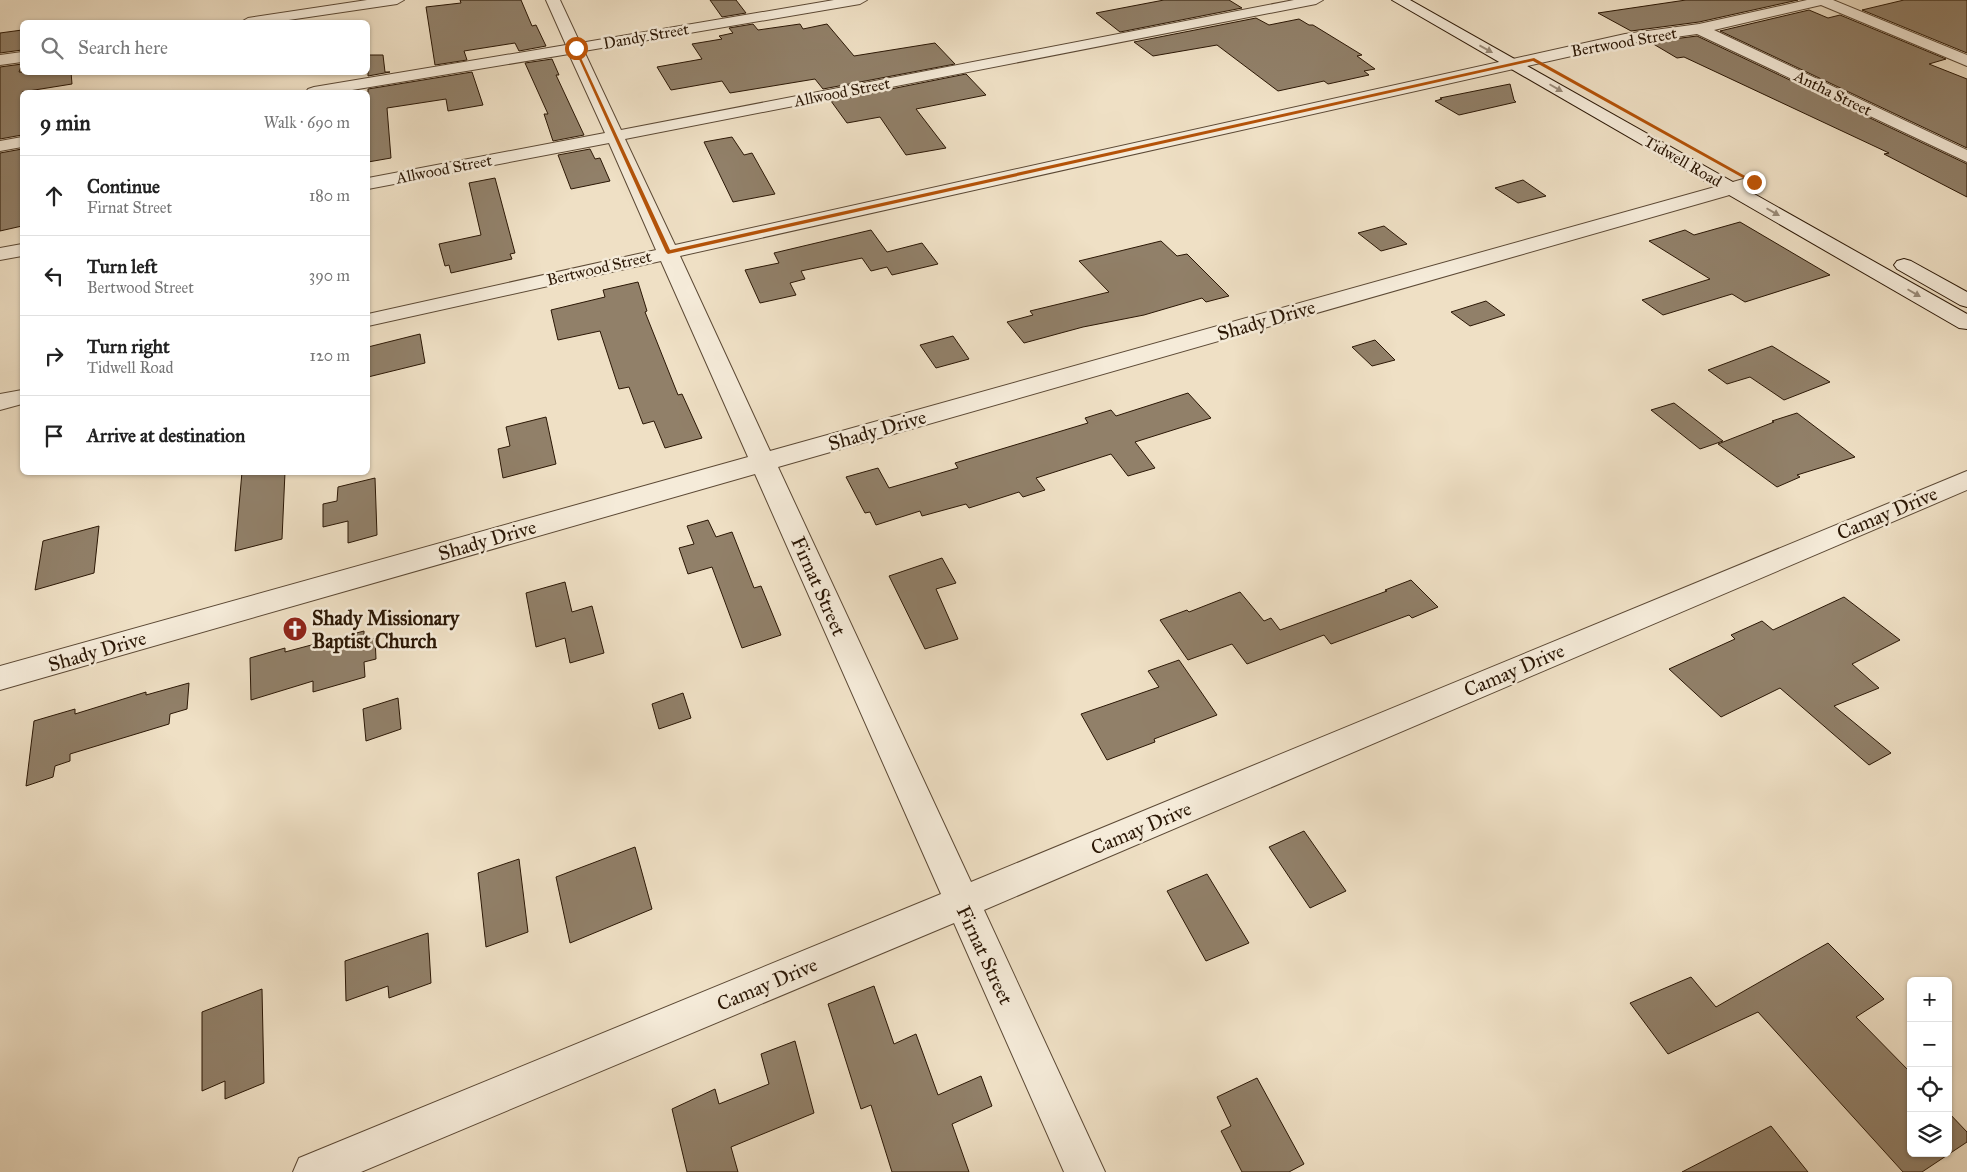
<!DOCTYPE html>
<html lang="en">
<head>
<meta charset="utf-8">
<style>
  :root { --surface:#fff; --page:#f2f2f2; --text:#222; --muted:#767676; --line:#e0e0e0 }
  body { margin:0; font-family:"IM FELL Great Primer",serif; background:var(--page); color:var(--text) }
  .controls { position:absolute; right:15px; bottom:15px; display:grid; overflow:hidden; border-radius:8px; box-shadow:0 1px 4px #0004 }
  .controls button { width:45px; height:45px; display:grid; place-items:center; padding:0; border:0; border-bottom:1px solid var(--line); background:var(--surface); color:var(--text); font:25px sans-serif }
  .stop { position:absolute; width:15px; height:15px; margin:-11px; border:4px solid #b45309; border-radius:50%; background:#fff }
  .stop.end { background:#b45309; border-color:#fff; box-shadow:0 1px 5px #0008 }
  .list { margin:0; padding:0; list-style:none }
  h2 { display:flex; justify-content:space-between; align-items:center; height:65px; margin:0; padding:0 20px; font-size:21px }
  h2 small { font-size:16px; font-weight:400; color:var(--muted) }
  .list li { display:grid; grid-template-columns:32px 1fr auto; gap:15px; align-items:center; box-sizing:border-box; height:80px; padding:0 20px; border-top:1px solid var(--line) }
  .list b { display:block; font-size:19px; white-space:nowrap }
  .list p { margin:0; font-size:16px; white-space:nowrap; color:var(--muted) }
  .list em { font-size:16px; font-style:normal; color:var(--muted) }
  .icon { flex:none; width:28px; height:28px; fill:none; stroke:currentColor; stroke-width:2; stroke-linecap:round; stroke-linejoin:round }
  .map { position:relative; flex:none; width:1967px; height:1172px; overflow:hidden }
  .search { position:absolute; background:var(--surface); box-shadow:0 1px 4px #0004; left:20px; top:20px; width:350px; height:55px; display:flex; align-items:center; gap:12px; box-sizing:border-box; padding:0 18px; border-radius:8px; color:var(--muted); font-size:19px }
  .panel { position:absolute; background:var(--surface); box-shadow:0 1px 4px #0004; left:20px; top:90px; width:350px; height:385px; border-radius:8px }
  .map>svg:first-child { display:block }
  .building { fill:#918069; stroke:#2b1705 }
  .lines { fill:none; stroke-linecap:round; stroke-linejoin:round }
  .street-casing { stroke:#5c4935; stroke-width:2 }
  .secondary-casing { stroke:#2b1705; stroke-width:2 }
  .street { fill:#f5ebd9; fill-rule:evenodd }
  .secondary { fill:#f5ebd9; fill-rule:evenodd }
  .oneway { fill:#9a8c7a }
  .route { fill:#b45309 }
  .labels { text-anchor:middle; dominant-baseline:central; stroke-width:5; stroke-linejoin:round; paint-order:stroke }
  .far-street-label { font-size:16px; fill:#2b1705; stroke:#f5ebd9 }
  .street-label { font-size:20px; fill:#2b1705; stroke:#f5ebd9 }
  .poi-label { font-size:20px; font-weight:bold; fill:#2b1705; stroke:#f5ebd9; text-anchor:start }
</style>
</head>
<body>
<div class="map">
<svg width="1967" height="1172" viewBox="0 0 1967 1172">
  <rect width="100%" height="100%" fill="#efe0c5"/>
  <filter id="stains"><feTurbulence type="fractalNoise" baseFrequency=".004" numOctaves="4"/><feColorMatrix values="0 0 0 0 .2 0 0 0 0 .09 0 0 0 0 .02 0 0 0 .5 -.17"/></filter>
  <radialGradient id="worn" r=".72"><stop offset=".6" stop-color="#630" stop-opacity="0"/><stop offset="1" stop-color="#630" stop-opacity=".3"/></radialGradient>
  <g class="building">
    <path d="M460,0H521L532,26L536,25L546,46L519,51L515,43L464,51L467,60L435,65L426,7L461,3Z"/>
    <path d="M710,0H736L746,13L722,17Z"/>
    <path d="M1164,0H1229L1242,8L1120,32L1096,13Z"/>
    <path d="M1686,0H1798L1699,22L1631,31L1598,13Z"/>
    <path d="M1904,0H1967V53L1862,10Z"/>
    <path d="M1809,10L1828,18L1840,15L1946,59L1929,64L1967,79V148L1720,31Z"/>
    <path d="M1256,18L1269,25L1299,19L1309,25H1313L1362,55L1357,56L1375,69L1364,71L1369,75L1328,84L1324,81L1278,91L1217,45L1153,56L1134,42Z"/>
    <path d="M753,24L758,30L800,24L803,29L827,24L854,56L935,43L955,64L823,89L815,79L730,93L722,81L671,90L657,67L702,59L692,44L722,39L719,36L733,33L729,28Z"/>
    <path d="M22,30V50L0,53V33Z"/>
    <path d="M1697,36L1967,164V197L1884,154L1889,153L1684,57L1677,58L1650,42Z"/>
    <path d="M368,55H383L385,72H390L368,76Z"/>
    <path d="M552,59L559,75H556L584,135L553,141L544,114H548L525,63Z"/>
    <path d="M22,64L19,72H71L72,84L22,92V135L0,139V67Z"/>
    <path d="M472,72L483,105L448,111L446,99L387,108L391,158L368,162V89Z"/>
    <path d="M966,74L986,95L916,109L946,148L906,155L880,117L847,123L831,101Z"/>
    <path d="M1510,84L1514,100L1516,102L1459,115L1435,101L1442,99L1440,98Z"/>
    <path d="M732,137L744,155L752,153L775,194L733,202L704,142Z"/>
    <path d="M22,149V226L0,231V153Z"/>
    <path d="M590,149L595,159L600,158L610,181L571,189L558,155Z"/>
    <path d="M495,178L515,253L510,254L512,259L451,273L449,265L445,266L439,244L481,235L469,183Z"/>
    <path d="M1523,180L1546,196L1518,203L1495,188Z"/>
    <path d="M1740,222L1830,275L1745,302L1732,294L1663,315L1642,300L1710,279L1649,241L1685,230L1694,235Z"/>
    <path d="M1384,226L1407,244L1381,251L1358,233Z"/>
    <path d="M871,230L887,252L922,243L938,264L892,275L887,267L871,271L862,258L801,271L805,279L790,283L796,295L760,303L745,270L779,263L774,253Z"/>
    <path d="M1161,241L1177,256L1187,254L1229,296L1206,302L1202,298L1144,315L1083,327L1024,343L1007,322L1033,315L1030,311L1109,292L1079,261Z"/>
    <path d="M638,282L647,311L645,312L678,395L682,394L702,438L665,448L654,421L643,424L629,387L619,389L600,331L558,340L551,310L605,297L603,290Z"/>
    <path d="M1486,301L1505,315L1470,326L1451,312Z"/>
    <path d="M420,334L425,363L368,377V347Z"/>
    <path d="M953,336L969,359L936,368L920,345Z"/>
    <path d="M1375,340L1395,360L1372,366L1352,347Z"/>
    <path d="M1772,346L1830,382L1784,400L1750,377L1727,384L1708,370Z"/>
    <path d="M1188,393L1211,418L1135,442L1155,468L1128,476L1111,454L1036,478L1045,490L1023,497L1019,492L969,508L966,504L922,516L920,511L876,525L870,512L865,513L846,477L878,468L889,488L958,468L955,463L1088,423L1085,418L1111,410L1116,416Z"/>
    <path d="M1674,403L1723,441L1700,449L1651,410Z"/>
    <path d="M1797,413L1855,457L1797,475L1800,477L1777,487L1718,444L1774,422L1772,421Z"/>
    <path d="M546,417L556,464L503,478L498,449L510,446L506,427Z"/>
    <path d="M242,472H285L282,539L235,551Z"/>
    <path d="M375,478L377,535L348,543V521L323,527V504L337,501L338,487Z"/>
    <path d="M708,520L716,537L732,532L754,588L761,586L781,635L742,648L712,567L688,574L679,548L694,544L687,526Z"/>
    <path d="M99,526L94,573L35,590L43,541Z"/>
    <path d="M942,558L956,583L936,589L958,639L925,649L889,576Z"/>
    <path d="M1411,580L1438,607L1412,618L1409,615L1331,644L1324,635L1247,664L1232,644L1188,660L1160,620L1187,610L1189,612L1240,592L1264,621L1271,618L1280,630L1387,591L1385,590Z"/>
    <path d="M565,582L572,612L592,606L604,653L570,663L565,638L536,647L526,593Z"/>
    <path d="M1844,597L1900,640L1852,664L1879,688L1834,706L1891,753L1869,765L1780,688L1721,717L1669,669L1735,639L1731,635L1762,621L1773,630Z"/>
    <path d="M364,631V641L375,638L376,659L364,662L365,677L313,692V681L251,700L250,658L285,648V652Z"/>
    <path d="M1179,660L1217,715L1154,739L1155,742L1107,760L1081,714L1159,687L1148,671Z"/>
    <path d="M189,683L187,709L170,714L169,724L70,754V761L55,766L53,777L26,786L34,721L75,709V714L146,692V695Z"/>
    <path d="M683,693L691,718L659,729L652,704Z"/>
    <path d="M398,698L401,729L366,741L363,709Z"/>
    <path d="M1304,831L1346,891L1310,908L1269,847Z"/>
    <path d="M635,847L652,909L570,943L556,877Z"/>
    <path d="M519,859L528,932L486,947L478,873Z"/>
    <path d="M1207,874L1249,943L1206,961L1167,891Z"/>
    <path d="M428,933L431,983L389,998L388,986L346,1001L345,961Z"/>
    <path d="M1828,943L1884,999L1856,1017L1911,1073V1153H1948V1112L1967,1132V1142L1922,1172H1903L1758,1012L1668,1054L1630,1003L1691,977L1716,1007Z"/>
    <path d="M874,986L894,1044L916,1034L938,1095L981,1076L992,1106L952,1124L969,1172H892L871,1105L861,1109L828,1004Z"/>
    <path d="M262,989L264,1083L225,1099V1081L202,1091V1012Z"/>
    <path d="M795,1041L814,1113L731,1147L738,1172H687L672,1109L715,1089L719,1104L769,1084L761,1054Z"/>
    <path d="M1257,1078L1304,1164L1289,1172H1242L1221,1131L1231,1126L1217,1097Z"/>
    <path d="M1771,1126L1808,1172H1682Z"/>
  </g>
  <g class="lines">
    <defs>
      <g id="street">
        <path d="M367,0H404L397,4L275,22H241L248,18Z"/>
        <path d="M546,0H560L580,43L834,0H867L860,4L584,51L621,130L1294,0H1323L1316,4L625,139L675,245L1625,34L1699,24L1807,0H1833L1967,55V66L1821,5L1714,30L1967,150V162L1697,34L1625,44L680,256L770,451L1747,178H1761L1763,182L1761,186L778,467L971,882L1967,471V490L984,910L1105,1172H1064L954,923L361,1172H293L299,1158L941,894L755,474L0,690V666L748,457L661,261L368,326V314L656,250L609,143L368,189V178L605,133L569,54L340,92H306L308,89L314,87L566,45Z"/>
        <path d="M22,52V62L0,65V55Z"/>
        <path d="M22,137V147L0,151V141Z"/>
        <path d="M22,244V256L0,260V248Z"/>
        <path d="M22,390V404L0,410V394Z"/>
      </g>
      <g id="secondary">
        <path d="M1392,0H1410L1967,314V329L1959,328Z"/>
        <path d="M1904,259L1911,261L1967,292V307L1960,305L1897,269L1894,265L1897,261Z"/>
      </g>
    </defs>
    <use href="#street" class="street-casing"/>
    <use href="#secondary" class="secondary-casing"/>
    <use href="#street" class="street"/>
    <use href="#secondary" class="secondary"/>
  </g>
  <defs><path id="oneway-solid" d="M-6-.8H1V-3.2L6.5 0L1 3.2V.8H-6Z" transform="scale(1.25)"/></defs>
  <g class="oneway">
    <use href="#oneway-solid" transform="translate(1486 49) rotate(29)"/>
    <use href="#oneway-solid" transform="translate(1556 88) rotate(30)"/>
    <use href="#oneway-solid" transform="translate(1773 212) rotate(30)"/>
    <use href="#oneway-solid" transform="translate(1914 293) rotate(30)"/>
  </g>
  <path class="route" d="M576,47L670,250L1534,58L1756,182L1752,183L1533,61L668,254L666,252L574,48Z"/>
  <defs>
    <symbol id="church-disc" viewBox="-11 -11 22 22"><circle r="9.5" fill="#8f2418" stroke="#f5ebd9"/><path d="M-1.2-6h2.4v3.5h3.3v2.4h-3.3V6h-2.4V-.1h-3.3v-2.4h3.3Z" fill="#fff"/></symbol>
  </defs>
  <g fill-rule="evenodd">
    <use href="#church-disc" x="281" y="615" width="28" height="28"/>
  </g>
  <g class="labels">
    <g class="far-street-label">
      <text transform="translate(646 36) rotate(-10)">Dandy Street</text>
      <text transform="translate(1624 42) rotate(-10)">Bertwood Street</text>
      <text transform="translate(842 92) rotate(-11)">Allwood Street</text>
      <text transform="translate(1833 93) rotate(26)">Antha Street</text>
      <text transform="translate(1683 161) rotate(30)">Tidwell Road</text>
      <text transform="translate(444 169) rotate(-11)">Allwood Street</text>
      <text transform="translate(599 268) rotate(-13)">Bertwood Street</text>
    </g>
    <g class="street-label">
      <text transform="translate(1266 320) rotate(-16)">Shady Drive</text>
      <text transform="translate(877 430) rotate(-16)">Shady Drive</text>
      <text transform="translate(1887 513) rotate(-23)">Camay Drive</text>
      <text transform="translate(487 540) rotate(-16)">Shady Drive</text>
      <text transform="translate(819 586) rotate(66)">Firnat Street</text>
      <text transform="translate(97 651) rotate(-16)">Shady Drive</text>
      <text transform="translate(1514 670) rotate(-23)">Camay Drive</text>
      <text transform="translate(1141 828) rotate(-23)">Camay Drive</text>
      <text transform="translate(985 955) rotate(65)">Firnat Street</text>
      <text transform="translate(767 984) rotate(-23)">Camay Drive</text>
    </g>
    <g class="poi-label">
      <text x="312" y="618">Shady Missionary<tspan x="312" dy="23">Baptist Church</tspan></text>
    </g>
  </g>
  <rect width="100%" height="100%" filter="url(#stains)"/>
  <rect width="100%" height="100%" fill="url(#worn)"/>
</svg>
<div class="controls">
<button>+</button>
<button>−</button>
<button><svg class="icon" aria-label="locate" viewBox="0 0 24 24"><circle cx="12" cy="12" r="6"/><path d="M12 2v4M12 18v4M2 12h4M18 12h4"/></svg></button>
<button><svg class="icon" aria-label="layers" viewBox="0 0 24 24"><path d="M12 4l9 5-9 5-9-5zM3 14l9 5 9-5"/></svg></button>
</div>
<div class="stop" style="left:576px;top:48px"></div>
<div class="stop end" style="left:1754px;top:182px"></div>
<div class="search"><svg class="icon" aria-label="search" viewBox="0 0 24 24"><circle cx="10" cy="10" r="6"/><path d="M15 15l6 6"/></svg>Search here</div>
<section class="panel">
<h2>9 min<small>Walk · 690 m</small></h2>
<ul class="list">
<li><svg class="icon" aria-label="ahead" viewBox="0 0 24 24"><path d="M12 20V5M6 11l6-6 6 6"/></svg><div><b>Continue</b><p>Firnat Street</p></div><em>180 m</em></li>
<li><svg class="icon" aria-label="left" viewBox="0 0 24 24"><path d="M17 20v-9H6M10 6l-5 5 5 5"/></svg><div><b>Turn left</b><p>Bertwood Street</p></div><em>390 m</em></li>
<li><svg class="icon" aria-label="right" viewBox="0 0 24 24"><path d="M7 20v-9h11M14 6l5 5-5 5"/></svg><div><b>Turn right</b><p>Tidwell Road</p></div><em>120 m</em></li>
<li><svg class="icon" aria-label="arrive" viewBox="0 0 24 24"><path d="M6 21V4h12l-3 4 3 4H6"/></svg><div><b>Arrive at destination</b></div></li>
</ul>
</section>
</div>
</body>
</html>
